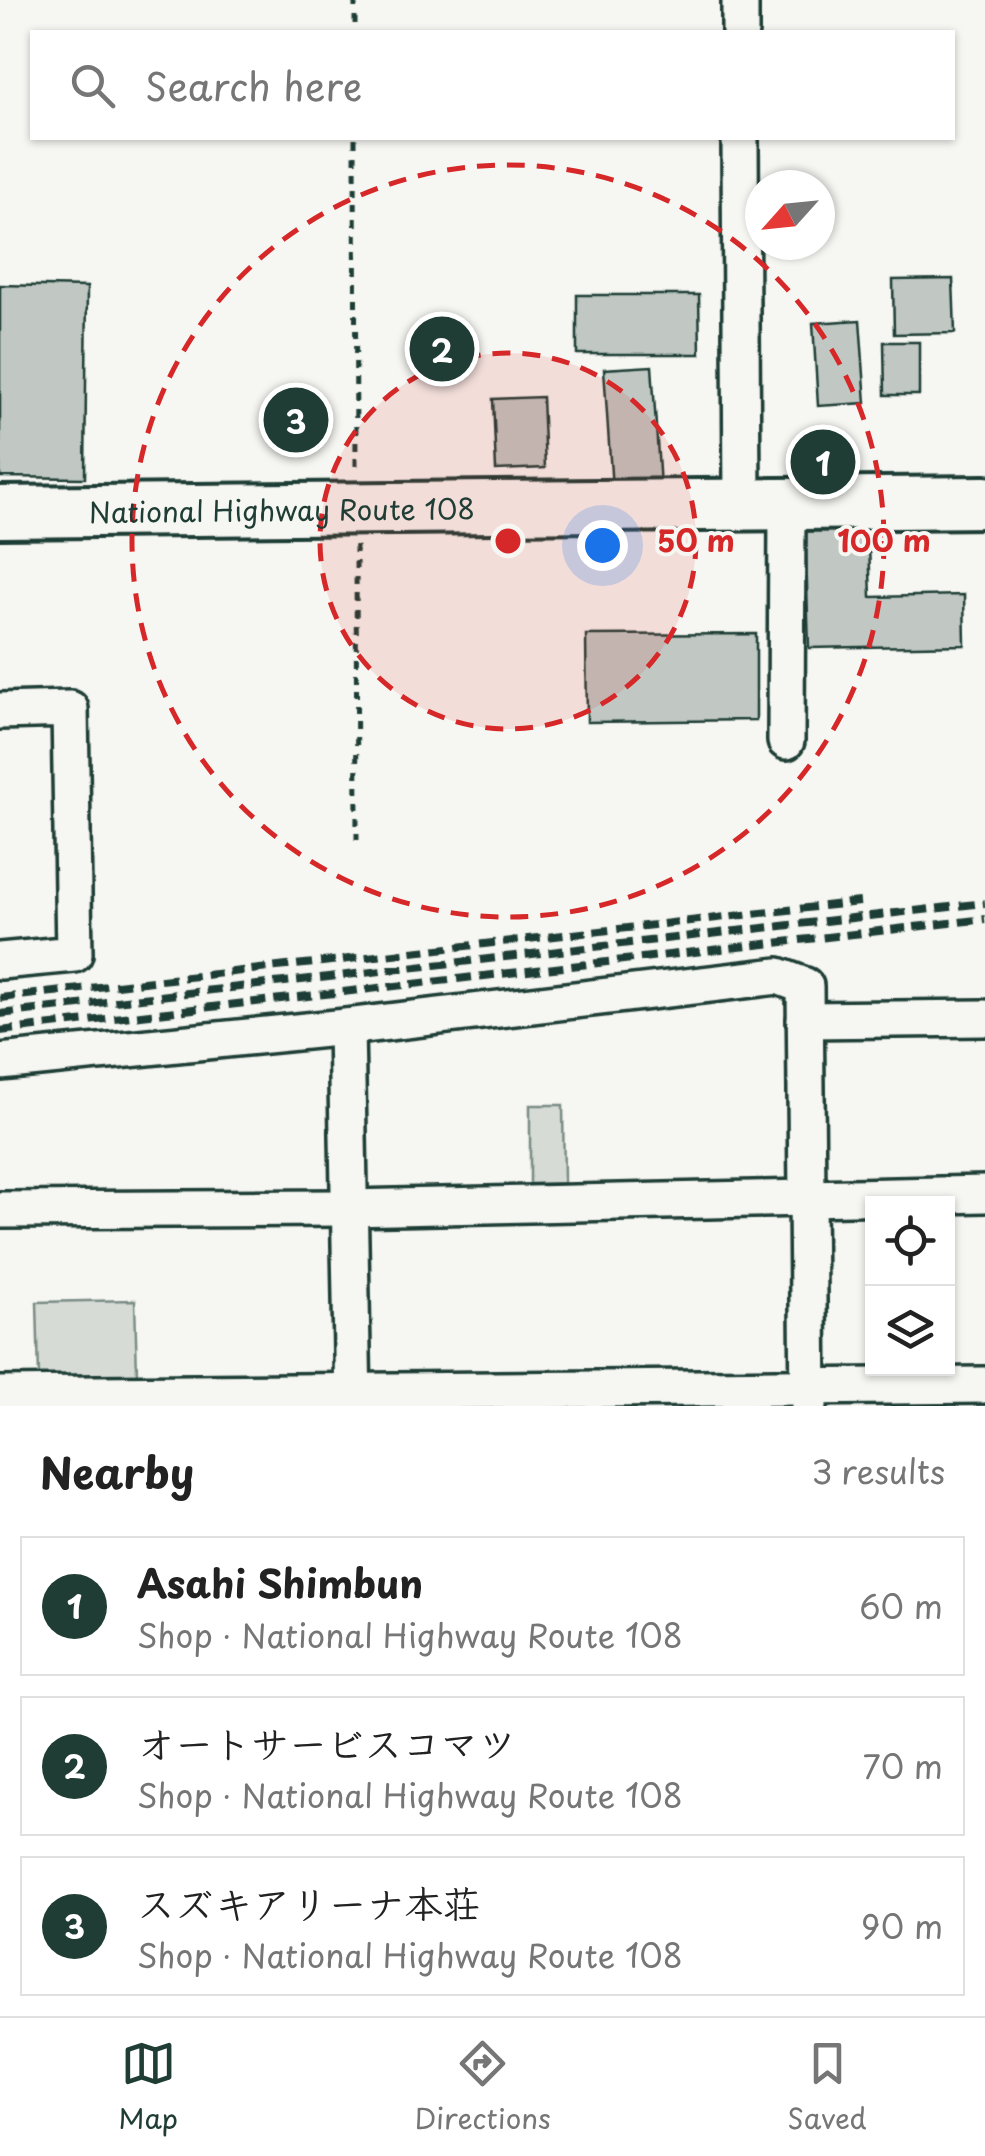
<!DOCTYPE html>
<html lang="en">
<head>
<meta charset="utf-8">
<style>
  :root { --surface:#fff; --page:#f6f6f6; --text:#222; --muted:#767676; --line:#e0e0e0; --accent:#1f3d34 }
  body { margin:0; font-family:"Playpen Sans","Klee One",sans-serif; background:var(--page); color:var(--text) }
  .controls { position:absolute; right:30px; bottom:30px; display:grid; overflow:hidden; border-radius:0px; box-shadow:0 2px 8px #0004 }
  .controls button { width:90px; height:90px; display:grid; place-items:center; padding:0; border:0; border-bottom:2px solid var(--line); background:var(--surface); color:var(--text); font:50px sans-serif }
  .compass { position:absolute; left:745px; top:170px; width:90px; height:90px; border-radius:50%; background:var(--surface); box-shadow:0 2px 8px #0004; rotate:243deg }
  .you { position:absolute; left:602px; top:545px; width:35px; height:35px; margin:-25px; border:8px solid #fff; border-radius:50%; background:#1a73e8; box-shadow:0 0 0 15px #1a73e833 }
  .badge { display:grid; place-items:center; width:65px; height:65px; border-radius:50%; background:var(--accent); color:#fff; font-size:32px; font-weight:700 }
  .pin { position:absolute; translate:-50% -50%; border:5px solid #fff; box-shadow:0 2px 10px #0006 }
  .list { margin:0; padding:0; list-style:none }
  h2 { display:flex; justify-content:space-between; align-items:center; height:130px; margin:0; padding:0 40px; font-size:42px }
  h2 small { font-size:32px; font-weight:400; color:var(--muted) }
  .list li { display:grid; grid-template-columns:65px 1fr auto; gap:30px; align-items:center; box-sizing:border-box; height:140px; margin:0 20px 20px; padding:0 20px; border:2px solid var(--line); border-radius:0px }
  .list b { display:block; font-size:38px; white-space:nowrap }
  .list p { margin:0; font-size:32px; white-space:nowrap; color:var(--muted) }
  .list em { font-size:32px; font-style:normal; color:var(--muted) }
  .icon { flex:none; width:55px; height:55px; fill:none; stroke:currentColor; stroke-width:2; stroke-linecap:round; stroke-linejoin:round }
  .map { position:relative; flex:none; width:985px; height:1406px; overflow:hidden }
  .search { position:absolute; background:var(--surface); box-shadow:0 2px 8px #0004; left:30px; right:30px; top:30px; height:110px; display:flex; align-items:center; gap:25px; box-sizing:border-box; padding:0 35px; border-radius:0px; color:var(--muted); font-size:38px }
  .sheet { height:610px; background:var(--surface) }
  nav { display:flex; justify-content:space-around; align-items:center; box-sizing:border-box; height:140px; border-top:2px solid var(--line); background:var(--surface); font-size:28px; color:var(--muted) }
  nav a { display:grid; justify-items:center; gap:5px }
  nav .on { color:var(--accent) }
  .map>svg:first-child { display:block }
  .green { fill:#d6dbd6; stroke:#7a8c85; stroke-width:2.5 }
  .building { fill:#c1c8c3; stroke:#1f3d34; stroke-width:2.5 }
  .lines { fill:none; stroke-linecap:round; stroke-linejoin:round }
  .minor-casing { stroke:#1f3d34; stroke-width:42 }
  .highway-casing { stroke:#1f3d34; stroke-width:58 }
  .path { stroke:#1f3d34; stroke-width:5; stroke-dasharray:8 8; stroke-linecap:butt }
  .minor { stroke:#f6f6f2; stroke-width:35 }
  .highway { stroke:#f6f6f2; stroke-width:50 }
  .rail { stroke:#1f3d34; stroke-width:8; stroke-dasharray:15 8; stroke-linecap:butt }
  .ring { fill:none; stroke:#d62828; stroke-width:5; stroke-dasharray:18 12 }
  .labels { text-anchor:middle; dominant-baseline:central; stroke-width:8; stroke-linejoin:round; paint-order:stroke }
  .street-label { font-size:28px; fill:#1f3d34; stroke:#f6f6f2 }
  .centre { fill:#d62828; stroke:#f6f6f2; stroke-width:5 }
  .ring-label { font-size:30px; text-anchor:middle; font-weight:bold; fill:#d62828; stroke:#f6f6f2; stroke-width:8; stroke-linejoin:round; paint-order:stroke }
</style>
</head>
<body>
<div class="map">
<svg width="985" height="1406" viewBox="0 0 985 1406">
  <rect width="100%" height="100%" fill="#f6f6f2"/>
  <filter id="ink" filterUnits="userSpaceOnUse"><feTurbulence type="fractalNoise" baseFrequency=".01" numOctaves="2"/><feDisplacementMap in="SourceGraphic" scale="20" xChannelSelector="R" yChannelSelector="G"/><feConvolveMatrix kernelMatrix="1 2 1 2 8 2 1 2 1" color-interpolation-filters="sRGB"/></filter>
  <g filter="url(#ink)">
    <g class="green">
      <path d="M530,1105H563L564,1183L530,1184Z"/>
      <path d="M135,1300L137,1376L39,1377L37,1302Z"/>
    </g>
    <g class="building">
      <path d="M953,279L955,333L894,334L893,280Z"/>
      <path d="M0,285L87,287L85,478L0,477Z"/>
      <path d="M577,295H699L700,354H577Z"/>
      <path d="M860,320L866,403L818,406L813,323Z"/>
      <path d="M884,342H919V395H885Z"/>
      <path d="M652,366L660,486L612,489L604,369Z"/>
      <path d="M542,397L545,468L496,470L493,399Z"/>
      <path d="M841,432L842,483L805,484L804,433Z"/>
      <path d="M868,519L871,597L964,595L965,645L809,648L805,521Z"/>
      <path d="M756,634V720L587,722L586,635Z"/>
    </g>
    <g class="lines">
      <defs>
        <g id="minor">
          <path d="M740,32V0"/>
          <path d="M740,138L742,505"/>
          <path d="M0,711L70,709L74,954L0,961"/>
          <path d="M786,741L787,504"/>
          <path d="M805,1020L985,1018"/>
          <path d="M346,1027L353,1406"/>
          <path d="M0,1062L346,1027L778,976L805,986L809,1406"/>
          <path d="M0,1210L348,1208L985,1194"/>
          <path d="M0,1395L985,1385"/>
        </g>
        <g id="highway">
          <path id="s1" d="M0,512L985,502"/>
        </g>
      </defs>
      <use href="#minor" class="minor-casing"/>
      <use href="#highway" class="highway-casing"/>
      <g class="path">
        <path d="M355,0V32"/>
        <path d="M355,138L356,474"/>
        <path d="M356,545L357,840"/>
      </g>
      <use href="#minor" class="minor"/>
      <use href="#highway" class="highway"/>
      <g class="rail">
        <path d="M0,998L860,902"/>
        <path d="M0,1014L985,903"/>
        <path d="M0,1031L985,919"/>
      </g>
    </g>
  </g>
  <circle cx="508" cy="541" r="188" fill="#d62828" fill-opacity=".12"/>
  <g class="ring">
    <circle cx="508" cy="541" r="188"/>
    <circle cx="508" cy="541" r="376"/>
  </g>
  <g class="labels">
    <g class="street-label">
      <text stroke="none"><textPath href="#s1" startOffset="282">National Highway Route 108</textPath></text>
    </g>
  </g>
  <circle cx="508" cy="541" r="15" class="centre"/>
  <g class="ring-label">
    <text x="696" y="552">50 m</text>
    <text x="884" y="552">100 m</text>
  </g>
</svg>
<div class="controls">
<button><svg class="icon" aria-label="locate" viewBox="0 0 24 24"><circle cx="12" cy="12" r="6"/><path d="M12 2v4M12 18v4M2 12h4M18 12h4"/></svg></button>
<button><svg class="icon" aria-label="layers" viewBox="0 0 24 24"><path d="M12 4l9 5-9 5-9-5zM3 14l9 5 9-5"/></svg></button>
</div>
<svg class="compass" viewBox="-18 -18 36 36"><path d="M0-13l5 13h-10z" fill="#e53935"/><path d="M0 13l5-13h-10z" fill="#767676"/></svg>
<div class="you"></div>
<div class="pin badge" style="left:823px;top:462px">1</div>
<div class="pin badge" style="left:442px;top:349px">2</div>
<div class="pin badge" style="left:296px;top:420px">3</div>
<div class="search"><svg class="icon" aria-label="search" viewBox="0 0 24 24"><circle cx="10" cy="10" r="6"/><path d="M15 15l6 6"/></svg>Search here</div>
</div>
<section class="sheet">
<h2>Nearby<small>3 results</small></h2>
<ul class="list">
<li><span class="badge">1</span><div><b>Asahi Shimbun</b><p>Shop · National Highway Route 108</p></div><em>60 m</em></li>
<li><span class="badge">2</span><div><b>オートサービスコマツ</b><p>Shop · National Highway Route 108</p></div><em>70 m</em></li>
<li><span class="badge">3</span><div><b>スズキアリーナ本荘</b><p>Shop · National Highway Route 108</p></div><em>90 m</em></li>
</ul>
</section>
<nav>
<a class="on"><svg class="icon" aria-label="map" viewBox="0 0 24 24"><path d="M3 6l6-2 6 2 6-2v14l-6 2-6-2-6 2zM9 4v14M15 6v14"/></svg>Map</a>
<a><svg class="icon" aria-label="directions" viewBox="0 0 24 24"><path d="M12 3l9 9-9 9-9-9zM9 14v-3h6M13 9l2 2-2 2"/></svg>Directions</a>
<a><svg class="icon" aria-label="saved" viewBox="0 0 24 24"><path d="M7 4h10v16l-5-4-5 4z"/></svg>Saved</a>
</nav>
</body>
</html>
